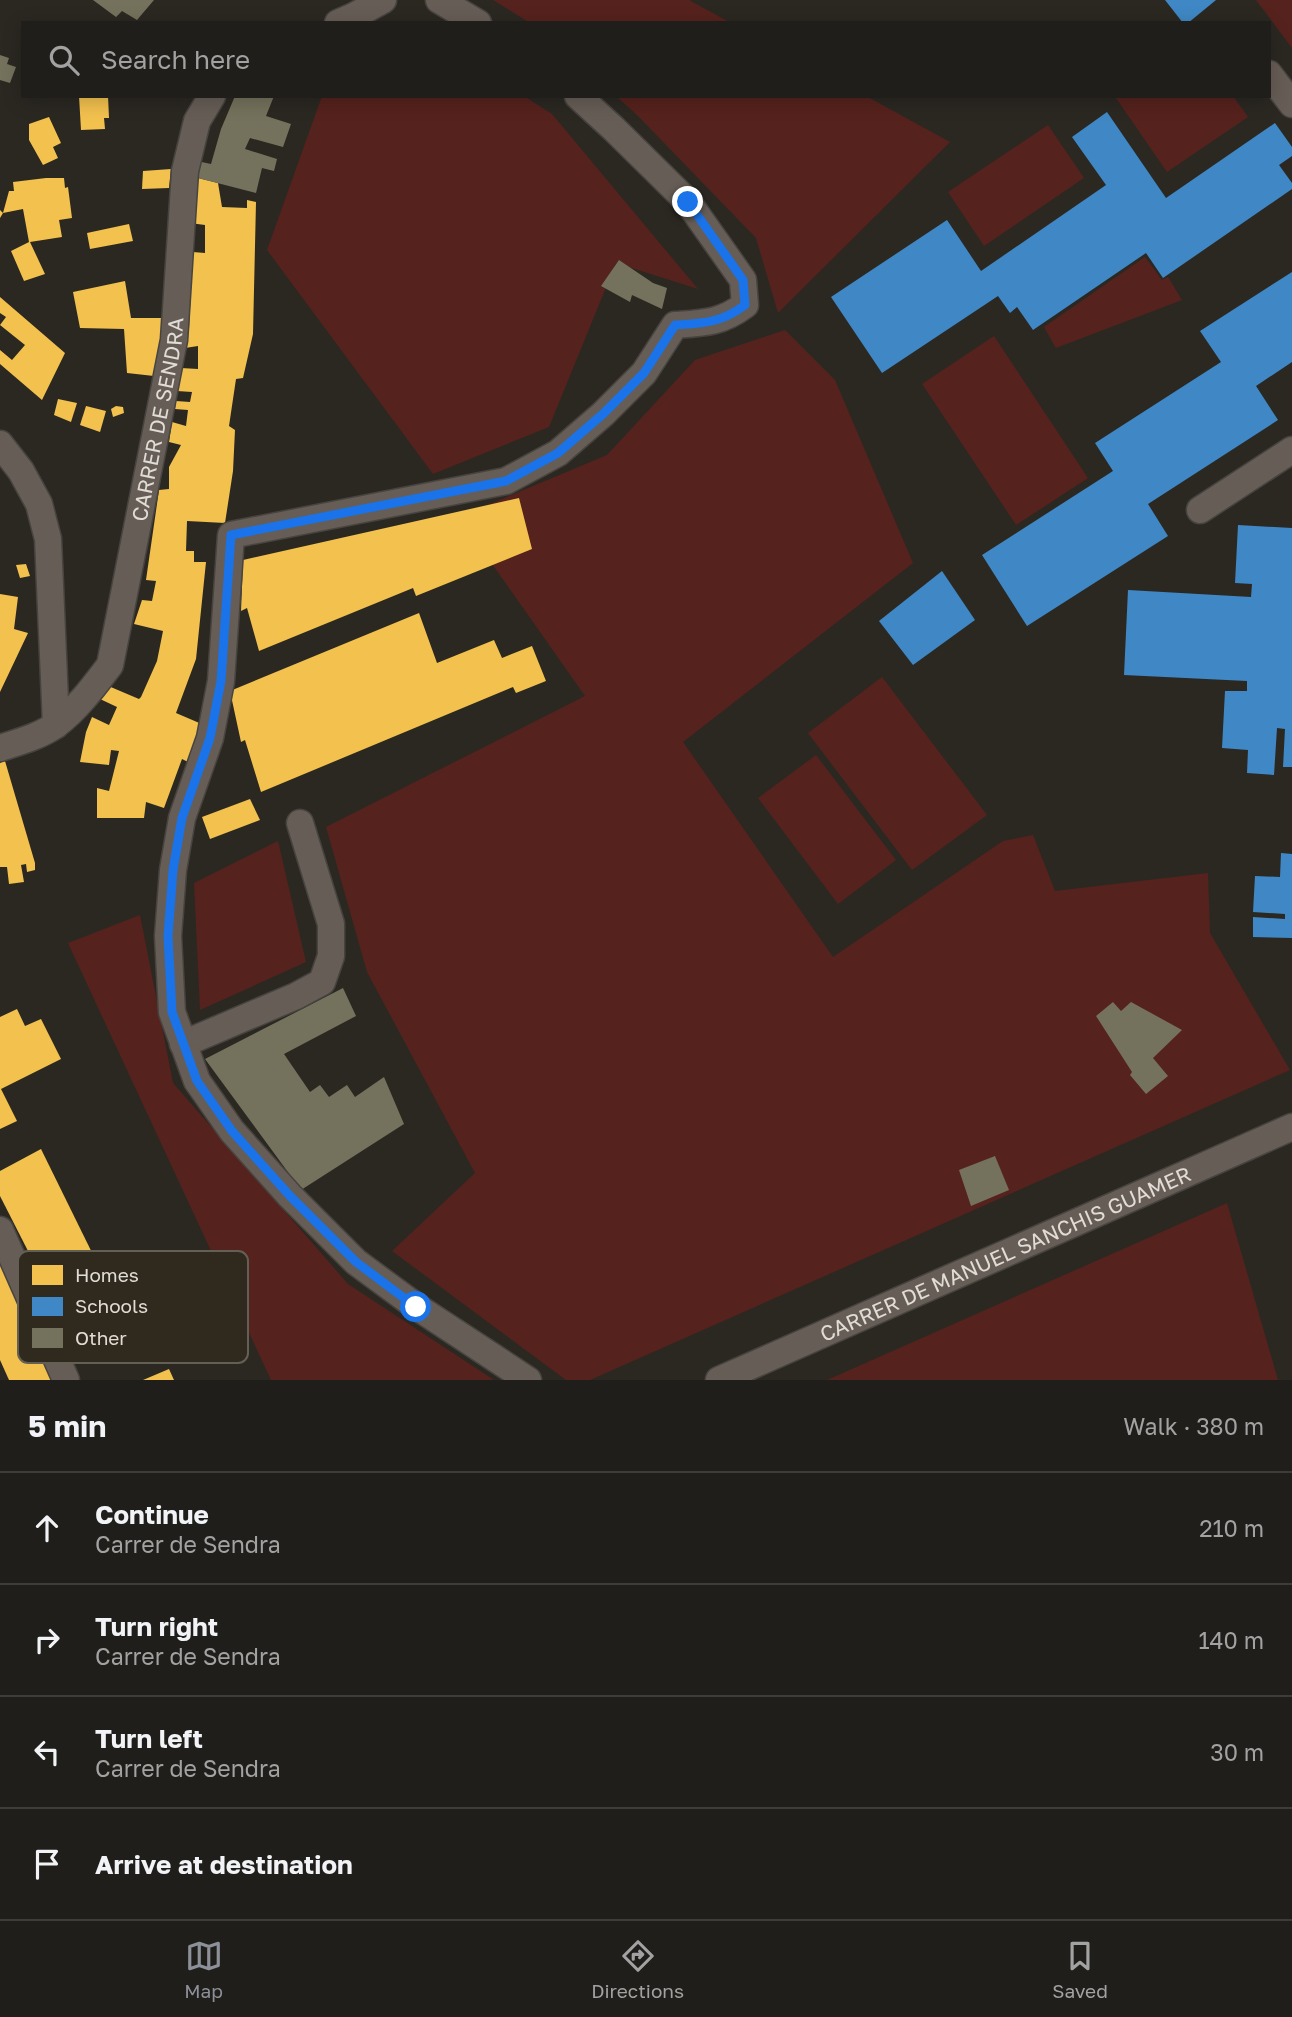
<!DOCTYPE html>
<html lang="en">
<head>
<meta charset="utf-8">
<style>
  :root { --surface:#201e1a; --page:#282723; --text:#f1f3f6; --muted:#a2a2a2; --line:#3d3c39; --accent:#8c9099 }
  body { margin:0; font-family:"Golos Text",sans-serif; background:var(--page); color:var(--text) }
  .stop { position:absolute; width:21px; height:21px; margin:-16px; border:5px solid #1a73e8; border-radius:50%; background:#fff }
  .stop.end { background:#1a73e8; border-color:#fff; box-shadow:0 2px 7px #0008 }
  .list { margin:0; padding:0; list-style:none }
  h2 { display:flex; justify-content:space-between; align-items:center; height:91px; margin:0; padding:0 28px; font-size:30px }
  h2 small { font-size:23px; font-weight:400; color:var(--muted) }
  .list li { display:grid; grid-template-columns:46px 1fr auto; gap:21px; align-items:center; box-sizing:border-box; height:112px; padding:0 28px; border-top:2px solid var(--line) }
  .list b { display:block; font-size:26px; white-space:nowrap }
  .list p { margin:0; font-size:23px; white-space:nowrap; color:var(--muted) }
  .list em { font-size:23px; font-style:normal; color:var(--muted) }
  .icon { flex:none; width:38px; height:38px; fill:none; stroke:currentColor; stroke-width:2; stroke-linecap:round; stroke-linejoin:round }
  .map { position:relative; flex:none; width:1292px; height:1380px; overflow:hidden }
  .search { position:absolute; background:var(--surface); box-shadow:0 4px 18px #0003; left:21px; right:21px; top:21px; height:77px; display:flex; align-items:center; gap:18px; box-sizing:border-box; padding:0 24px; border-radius:0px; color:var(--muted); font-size:26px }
  .sheet { height:539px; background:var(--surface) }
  nav { display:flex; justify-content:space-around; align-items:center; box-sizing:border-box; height:98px; border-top:2px solid var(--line); background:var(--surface); font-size:19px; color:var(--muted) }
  nav a { display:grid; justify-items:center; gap:4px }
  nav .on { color:var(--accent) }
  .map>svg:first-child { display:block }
  .green { fill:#56221d }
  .homes { fill:#f2c14e }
  .schools { fill:#3f88c5 }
  .building { fill:#74725c }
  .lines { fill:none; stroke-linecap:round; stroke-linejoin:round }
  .minor-casing { stroke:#474440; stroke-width:29 }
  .minor { stroke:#665d56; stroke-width:26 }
  .route { stroke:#1a73e8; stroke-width:9 }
  .labels { text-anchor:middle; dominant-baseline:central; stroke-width:7; stroke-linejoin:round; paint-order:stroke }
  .street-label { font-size:21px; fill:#e1ddd6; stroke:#2f291e }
  .key { fill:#2f291e; stroke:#645f55; stroke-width:2 }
  .key-label { font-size:19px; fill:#e1ddd6 }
</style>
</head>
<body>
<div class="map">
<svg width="1292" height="1380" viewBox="0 0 1292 1380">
  <rect width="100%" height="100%" fill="#2b2822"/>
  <g class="green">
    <path d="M493,0H689L731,23H530Z"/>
    <path d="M1256,0H1292V48Z"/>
    <path d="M322,96H524L552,114L698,289L616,263L549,427L433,474L267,250Z"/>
    <path d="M616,96H866L950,142L778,313L756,238L638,116Z"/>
    <path d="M1119,96H1233L1248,117L1167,172L1116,98Z"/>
    <path d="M1048,125L1084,178L984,246L948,192Z"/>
    <path d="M1145,257L1162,280L1168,277L1182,300L1056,348L1044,327Z"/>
    <path d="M785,330L835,380L913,563L683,742L833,957L1003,841L1033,835L1055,891L1208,873L1210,933L1290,1070L590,1380H566L392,1251L475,1173L367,972L326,827L585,696L459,517L607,455L695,360Z"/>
    <path d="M994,336L1088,478L1016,525L922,384Z"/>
    <path d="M882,677L987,815L912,870L808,733Z"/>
    <path d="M816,755L896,860L838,904L758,798Z"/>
    <path d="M278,841L306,962L200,1010L194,883Z"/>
    <path d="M140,915L173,1083L348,1284L494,1380H271L68,943Z"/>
    <path d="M1227,1203L1278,1380H827Z"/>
  </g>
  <g class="homes">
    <path d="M79,96H108L109,118H104L105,129L81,130Z"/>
    <path d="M49,117L61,143L53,147L58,158L43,165L29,140V124Z"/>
    <path d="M171,169L169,188L142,189L143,171Z"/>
    <path d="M194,177L218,183L222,207L247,208V200L256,202L253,334L243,378L236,379L229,426L235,430L233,471L225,523L187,521L186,551H194V562H206L196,659L176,713L204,725L190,763L182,759L164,808L146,802L144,818H97V788L109,791L119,751L111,750L109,765L80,762L86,732L92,717L109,725L117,707L100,699L106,685L139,699L141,697L157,661L163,631L134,624L142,600L152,601L156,581L146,580L159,490L169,489V467L181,445L169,442L172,422L186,426L188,410L175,409L176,401L190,402L192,392L177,391L181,368L198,369V346L185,348L189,329L193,252L205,253V225L190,223Z"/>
    <path d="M46,178H64L65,188L68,187L72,218L59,220L62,237L30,242L45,274L24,281L11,251L29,242L23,209L3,213L0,218V210L3,213L9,191H14L13,182Z"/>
    <path d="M129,224L133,241L90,249L87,233Z"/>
    <path d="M125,281L131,318H164L154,376L127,373L124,329L80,328L73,292Z"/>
    <path d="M0,297L65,353L42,400L0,364V350L12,360L25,345L0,325L6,317L0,313Z"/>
    <path d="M58,399L77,403L71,422L54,415Z"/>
    <path d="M86,406L106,411L100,432L80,425Z"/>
    <path d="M116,406L123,407L124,413L113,417L111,409Z"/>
    <path d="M519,498L532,549L416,596L413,588L259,651L247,608L241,611L243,560Z"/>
    <path d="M26,564L30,576L20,578L16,565Z"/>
    <path d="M0,594L18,597L14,629L28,633L0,692Z"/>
    <path d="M419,613L437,663L494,640L502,658L532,646L546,681L516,693L513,687L261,792L245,740L241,742L230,691Z"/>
    <path d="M5,761L35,863V870L27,872L26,864L21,865L24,882L9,884L7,867H0V763Z"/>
    <path d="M250,799L260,820L210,839L202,817Z"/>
    <path d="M17,1009L25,1026L41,1019L61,1059L1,1089L17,1121L0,1129V1017Z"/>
    <path d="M41,1149L103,1275L53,1300L0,1196V1171Z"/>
    <path d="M0,1253L55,1380H9L0,1360Z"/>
    <path d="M169,1369L174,1380H143Z"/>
  </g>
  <g class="schools">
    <path d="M1165,0H1216L1188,23H1183Z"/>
    <path d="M1107,112L1166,198L1275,123L1292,147V156L1279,165L1292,183V189L1163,278L1146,253L1033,330L1017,307L1010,313L998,296L882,373L831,297L947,220L981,271L1106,185L1072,137Z"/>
    <path d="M1292,272V362L1256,386L1278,420L1148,504L1168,536L1027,626L982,555L1113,471L1095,443L1221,362L1200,331Z"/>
    <path d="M1238,525L1292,528V767H1283L1285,729L1277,728L1274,775L1247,773L1248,750L1222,748L1225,691H1247V681L1124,675L1128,590L1251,597L1252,584L1235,583Z"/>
    <path d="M942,571L975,620L913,665L879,621Z"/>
    <path d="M1281,853L1292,854V938L1253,937V917L1285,919V914L1253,912L1255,876L1280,877Z"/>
  </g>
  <g class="building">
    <path d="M93,0H154L137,20L122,11L116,17Z"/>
    <path d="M0,55L9,58L7,64L16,67L10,83L0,80Z"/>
    <path d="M235,96H274L266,116L291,124L283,147L250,138L245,149L277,159L274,171L262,168L256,193L194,177L197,161L211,164L221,129Z"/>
    <path d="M619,260L653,283L667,288L662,309L632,295L630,302L601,286Z"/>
    <path d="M343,988L356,1016L284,1054L310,1092L320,1085L329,1097L347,1085L355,1097L384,1077L404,1124L301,1190L205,1059Z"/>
    <path d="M1113,1002L1121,1011L1131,1002L1182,1030L1153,1058L1168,1076L1146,1094L1130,1075L1132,1072L1096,1016Z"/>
    <path d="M995,1156L1009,1190L971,1206L959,1170Z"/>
  </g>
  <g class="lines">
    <defs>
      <g id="minor">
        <path d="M439,0L478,23"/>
        <path d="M338,23L354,16L383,0"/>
        <path d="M1269,74L1292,104"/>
        <path d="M0,444L21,471L39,504L48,539L56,725"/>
        <path d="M1200,510L1292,450"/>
        <path id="s1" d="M0,748C19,742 41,736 57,724C78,708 94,686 110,665L174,340L185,171L197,121L212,96"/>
        <path d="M183,1044L296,996L322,982L331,956V924L300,823"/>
        <path d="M0,1230L66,1380"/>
        <path d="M528,1380L417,1307L356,1262L290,1196L232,1131L197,1081L172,1012L168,936L173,870L182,818L210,738L221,681L231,535L506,481L558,453L603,414L644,373L675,325C704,323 721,323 745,305L743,280L688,202L614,129L578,96"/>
        <path id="s2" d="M719,1380L1292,1127"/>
      </g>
    </defs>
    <use href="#minor" class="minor-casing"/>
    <use href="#minor" class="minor"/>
  </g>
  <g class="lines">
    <path class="route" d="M416,1307L356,1262L290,1196L232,1131L197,1081L172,1012L168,936L173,870L182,818L210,738L221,681L231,535L506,481L558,453L603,414L644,373L675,325C704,323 721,323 745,305L743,280L688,202"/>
  </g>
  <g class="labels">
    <g class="street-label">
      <text stroke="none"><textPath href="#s1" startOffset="392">CARRER DE SENDRA</textPath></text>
      <text stroke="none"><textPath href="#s2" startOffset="313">CARRER DE MANUEL SANCHIS GUAMER</textPath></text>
    </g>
  </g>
  <rect x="18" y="1251" width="230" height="112" rx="10" class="key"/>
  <rect x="32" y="1265" width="31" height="20" fill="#f2c14e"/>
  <rect x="32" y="1297" width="31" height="19" fill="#3f88c5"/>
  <rect x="32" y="1328" width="31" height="20" fill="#74725c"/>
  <g class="key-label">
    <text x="75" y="1282">Homes</text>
    <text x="75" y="1313">Schools</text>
    <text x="75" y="1345">Other</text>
  </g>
</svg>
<div class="stop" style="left:416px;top:1307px"></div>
<div class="stop end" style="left:688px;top:202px"></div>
<div class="search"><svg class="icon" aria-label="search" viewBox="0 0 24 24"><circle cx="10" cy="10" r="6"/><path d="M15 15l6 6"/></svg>Search here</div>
</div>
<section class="sheet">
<h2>5 min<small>Walk · 380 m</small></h2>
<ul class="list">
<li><svg class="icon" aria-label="ahead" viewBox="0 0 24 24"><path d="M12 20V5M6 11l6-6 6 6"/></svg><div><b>Continue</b><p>Carrer de Sendra</p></div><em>210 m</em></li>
<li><svg class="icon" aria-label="right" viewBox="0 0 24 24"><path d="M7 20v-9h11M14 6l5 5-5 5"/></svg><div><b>Turn right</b><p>Carrer de Sendra</p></div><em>140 m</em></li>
<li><svg class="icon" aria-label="left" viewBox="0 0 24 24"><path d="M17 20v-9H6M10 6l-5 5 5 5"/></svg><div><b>Turn left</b><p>Carrer de Sendra</p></div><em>30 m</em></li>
<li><svg class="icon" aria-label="arrive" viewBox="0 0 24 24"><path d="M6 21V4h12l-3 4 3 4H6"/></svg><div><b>Arrive at destination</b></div></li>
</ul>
</section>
<nav>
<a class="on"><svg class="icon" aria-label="map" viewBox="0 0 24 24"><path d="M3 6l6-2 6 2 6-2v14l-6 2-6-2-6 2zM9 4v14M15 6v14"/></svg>Map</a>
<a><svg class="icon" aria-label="directions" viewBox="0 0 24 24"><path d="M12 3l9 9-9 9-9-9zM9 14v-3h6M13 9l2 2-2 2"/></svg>Directions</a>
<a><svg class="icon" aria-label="saved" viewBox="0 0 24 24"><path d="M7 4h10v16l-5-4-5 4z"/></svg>Saved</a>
</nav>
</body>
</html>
